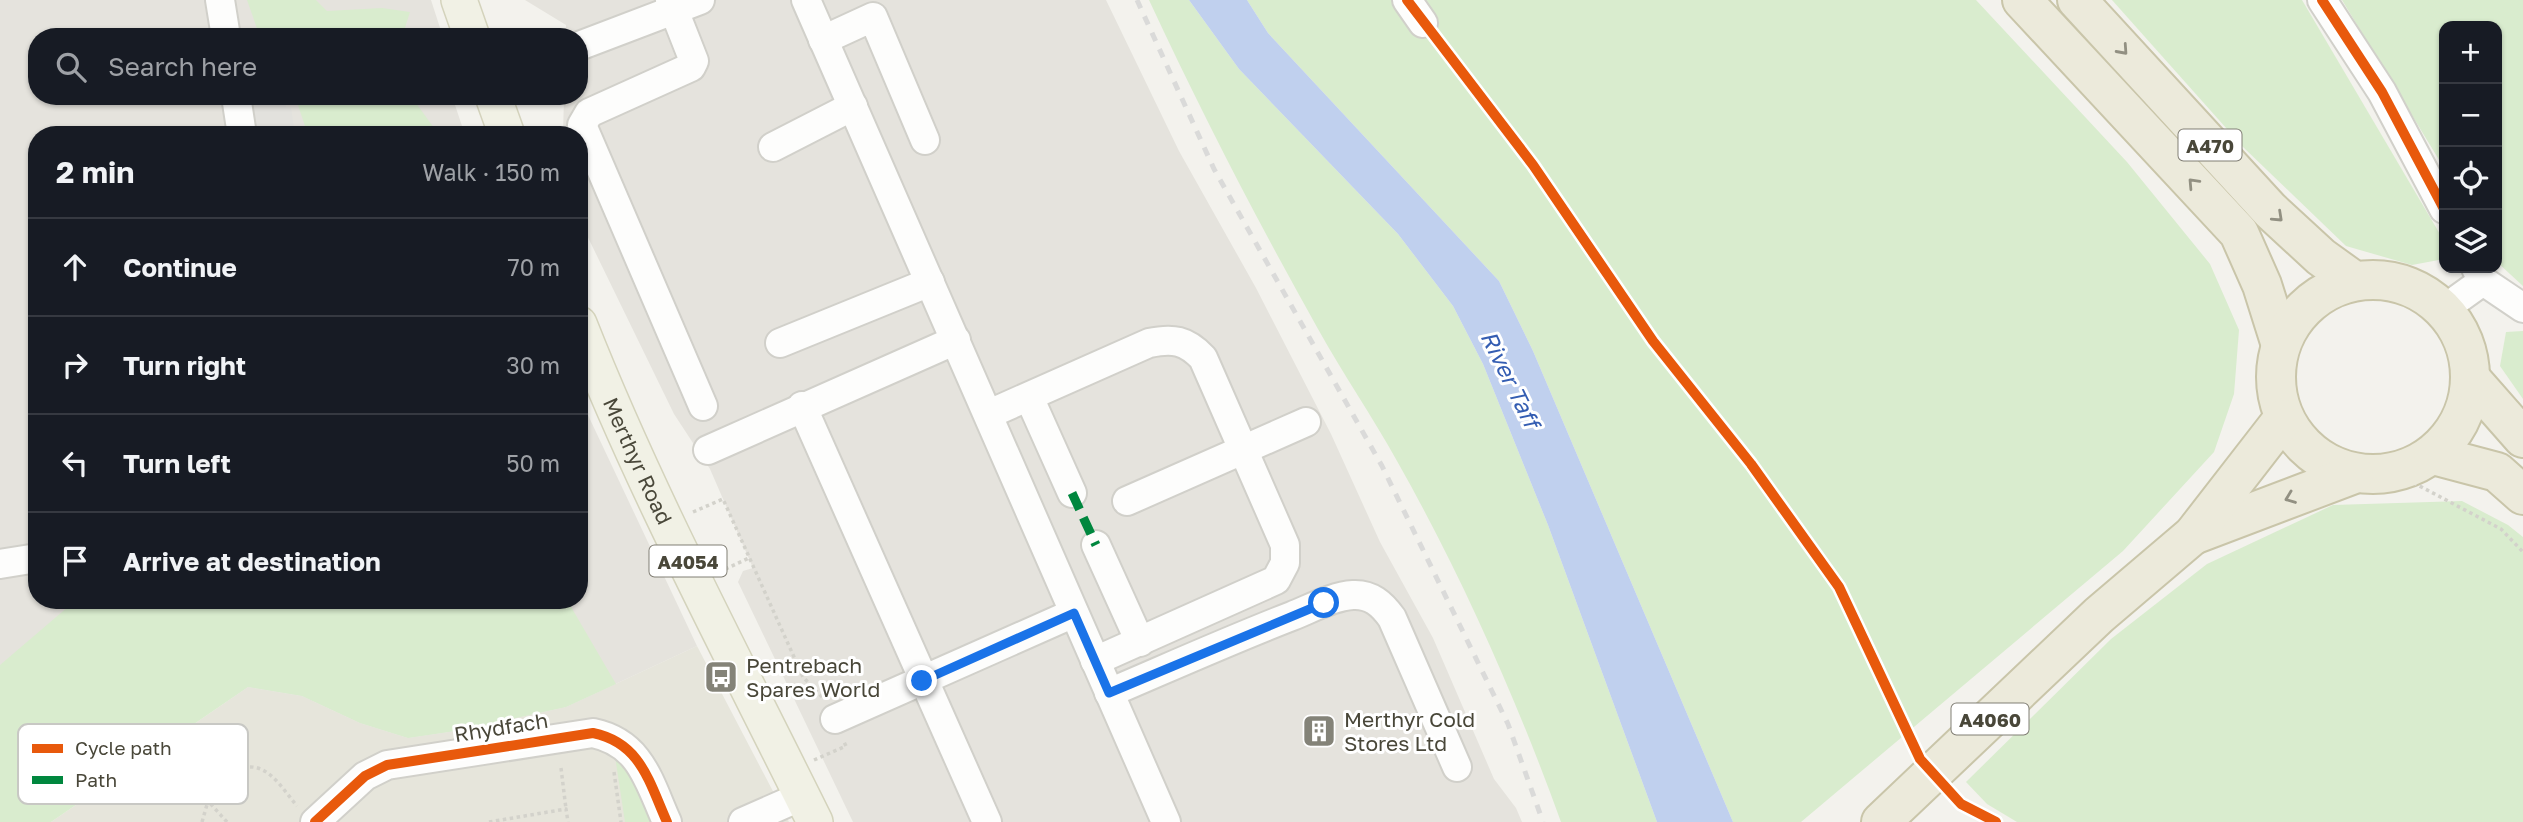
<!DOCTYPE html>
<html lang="en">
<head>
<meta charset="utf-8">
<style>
  :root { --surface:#171b24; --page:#20242c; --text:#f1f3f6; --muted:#9ea1a6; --line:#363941 }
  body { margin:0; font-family:"Golos Text",sans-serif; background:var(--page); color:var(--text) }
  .controls { position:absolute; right:21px; top:21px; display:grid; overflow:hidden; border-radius:14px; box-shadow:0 2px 5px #0004 }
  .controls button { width:63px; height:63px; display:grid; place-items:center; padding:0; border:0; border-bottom:2px solid var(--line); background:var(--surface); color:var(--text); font:35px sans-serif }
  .stop { position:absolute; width:21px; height:21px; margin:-16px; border:5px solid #1a73e8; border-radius:50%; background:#fff }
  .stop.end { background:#1a73e8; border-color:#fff; box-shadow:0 2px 7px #0008 }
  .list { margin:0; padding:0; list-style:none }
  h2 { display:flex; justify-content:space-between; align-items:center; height:91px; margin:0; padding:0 28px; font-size:30px }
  h2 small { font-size:23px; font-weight:400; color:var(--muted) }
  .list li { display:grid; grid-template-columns:46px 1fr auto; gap:21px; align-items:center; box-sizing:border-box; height:98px; padding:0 28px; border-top:2px solid var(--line) }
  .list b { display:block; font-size:26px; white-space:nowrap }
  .list em { font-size:23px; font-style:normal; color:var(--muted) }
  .icon { flex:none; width:38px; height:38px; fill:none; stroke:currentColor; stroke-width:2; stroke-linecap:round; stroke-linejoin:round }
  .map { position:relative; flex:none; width:2523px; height:822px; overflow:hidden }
  .search { position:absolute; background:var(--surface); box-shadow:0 2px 5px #0004; left:28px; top:28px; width:560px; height:77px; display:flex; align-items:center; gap:18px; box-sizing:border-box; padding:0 24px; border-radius:28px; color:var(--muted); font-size:26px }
  .panel { position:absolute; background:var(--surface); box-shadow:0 2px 5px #0004; left:28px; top:126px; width:560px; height:483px; border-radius:28px }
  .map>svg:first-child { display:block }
  .residential { fill:#e6e5db }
  .industrial { fill:#e5e3dd }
  .green { fill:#d9ecce }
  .parking { fill:#e2e1dd }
  .water { fill:#c0d0ee }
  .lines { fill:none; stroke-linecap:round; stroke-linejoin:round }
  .minor-casing { stroke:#d1d0ca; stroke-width:32 }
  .major-casing { stroke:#d4d3bc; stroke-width:38 }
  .highway-casing { stroke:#c9c5a9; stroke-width:42 }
  .path { stroke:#d3d2cb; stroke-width:3.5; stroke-dasharray:3.5 3.5; stroke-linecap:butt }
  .minor { stroke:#fdfdfc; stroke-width:28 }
  .major { stroke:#f1f1e5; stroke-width:35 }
  .highway { stroke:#eceadb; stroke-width:38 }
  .rail { stroke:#dadad9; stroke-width:5; stroke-dasharray:9 9; stroke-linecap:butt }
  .quiet { stroke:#00873e; stroke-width:9; stroke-dasharray:18 9; stroke-linecap:butt }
  .cycleway-casing { stroke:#fff; stroke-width:15 }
  .cycleway { stroke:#e8590c; stroke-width:10 }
  .oneway { stroke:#929082 }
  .route { stroke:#1a73e8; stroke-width:9 }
  .labels { text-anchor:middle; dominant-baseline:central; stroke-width:6; stroke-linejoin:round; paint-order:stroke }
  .shield { fill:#fff; stroke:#807e74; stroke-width:2 }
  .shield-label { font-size:19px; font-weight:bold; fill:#494739 }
  .street-label { font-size:21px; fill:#494739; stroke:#fff }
  .poi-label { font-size:21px; fill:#494739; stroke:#fff; text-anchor:start }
  .water-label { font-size:23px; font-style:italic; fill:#345db2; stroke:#fff }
  .key { fill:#fff; stroke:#c8c8c4; stroke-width:2 }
  .key-label { font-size:19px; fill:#494739 }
</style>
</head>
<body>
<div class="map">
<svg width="2523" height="822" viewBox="0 0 2523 822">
  <rect width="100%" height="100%" fill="#f3f2ed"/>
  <path class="residential" d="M697,646L789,822H51L248,687L302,696L360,723L408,738L462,730L566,707Z"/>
  <g class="industrial">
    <path d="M0,0H431L443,37H37V96H452L465,135H37V600H579V396L697,646L566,707L462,730L408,738L360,723L302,696L248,687L157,747L0,765Z"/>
    <path d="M525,0H1106L1179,151L1256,288L1331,434L1380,542L1433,638L1494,779L1516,808L1522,822H853L738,582L743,571L753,568L710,469L674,414L579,219V135H563L564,96H579V37H566V25Z"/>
  </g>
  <g class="green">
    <path d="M247,0H316L327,11L382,8L410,12L402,37H260Z"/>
    <path d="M1149,0H1189L1239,69L1398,234L1453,306L1483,364L1548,525L1657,822H1561C1517,700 1461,574 1397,461C1372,416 1343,374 1318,329C1258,222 1201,112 1149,0Z"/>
    <path d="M1247,0H1976L2127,162L2210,264L2239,330L2234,394L2214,452L2123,551L1801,822H1733L1533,351L1499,281L1268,33Z"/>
    <path d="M2112,0H2302L2444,241V259L2412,265L2346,246L2243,147Z"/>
    <path d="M2342,0H2523V286L2497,262V26H2444V168Z"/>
    <path d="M295,96H411L439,135H308Z"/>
    <path d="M2523,331V399L2500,366L2506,332Z"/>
    <path d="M2462,501L2508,525L2523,537V822H2017L1987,804L1966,782L2111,639L2207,564L2333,505Z"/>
    <path d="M76,600H567L616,684L566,707L462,730L408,738L360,723L302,696L248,687L51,822H0V665Z"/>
    <path d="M615,756L631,773L653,822H625Z"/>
  </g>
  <path class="parking" d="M229,96H285L286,107L291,108L295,135H235Z"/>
  <path class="water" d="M1189,0H1247L1268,33L1499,281L1533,351L1733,822H1657L1548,525L1483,364L1453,306L1398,234L1239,69Z"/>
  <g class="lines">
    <defs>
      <g id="minor">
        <path d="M220,0L226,37"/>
        <path d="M670,0L694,61L691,67L589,113L582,125L703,406"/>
        <path d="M806,0L1166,822"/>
        <path d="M1407,0L1423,23"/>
        <path d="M2322,0L2382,92L2444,209"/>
        <path d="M823,40L873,17L925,140"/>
        <path d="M579,46L700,0"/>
        <path d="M236,96L242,135"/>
        <path d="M773,147L853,106"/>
        <path d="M2476,268L2483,281L2523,308"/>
        <path d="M2444,309L2483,281"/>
        <path d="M780,343L930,282"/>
        <path d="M1029,397L1072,493"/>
        <path d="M802,406L987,822"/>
        <path d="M989,414L1149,343C1173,338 1186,340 1203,358L1285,545V563L1276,580L1095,661"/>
        <path d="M708,450L956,340"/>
        <path d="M1127,501L1306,422"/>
        <path d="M1096,545L1140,642"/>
        <path d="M0,564L37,558"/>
        <path d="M1109,693C1170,667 1230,640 1292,616C1310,609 1333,596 1353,595C1371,594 1382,604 1392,618L1457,767"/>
        <path d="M835,719L1074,613"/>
        <path d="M315,822L365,776L387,765L593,733C641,743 649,782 667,822"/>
        <path d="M743,822L802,796"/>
      </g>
      <g id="major">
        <path d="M459,0L472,37"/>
        <path d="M493,96L507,135"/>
        <path id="s1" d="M579,324C646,494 734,658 815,822"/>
      </g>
      <g id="highway">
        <path d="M2022,0L2239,233L2262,285L2280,342"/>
        <path d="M2077,0L2270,210L2321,257L2353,280"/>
        <circle cx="2373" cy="377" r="97"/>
        <path d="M2471,379L2523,438"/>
        <path d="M2433,455L2497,472L2523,495"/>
        <path d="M2193,535L2354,474"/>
        <path d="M1881,822L2099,615L2193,535L2283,419"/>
      </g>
    </defs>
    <use href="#minor" class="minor-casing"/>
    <use href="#major" class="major-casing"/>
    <use href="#highway" class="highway-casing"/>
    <g class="path">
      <path d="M2395,473L2501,529L2523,552"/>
      <path d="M693,512L723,499L803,677L824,699"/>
      <path d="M719,572L749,558"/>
      <path d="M814,760L846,746L843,740"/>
      <path d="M561,768L566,809"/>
      <path d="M614,772L621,822"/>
      <path d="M202,822L208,801"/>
      <path d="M227,822L208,801L239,769C266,759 281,787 297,806"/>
      <path d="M489,822L566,809L568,822"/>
    </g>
    <use href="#minor" class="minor"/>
    <use href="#major" class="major"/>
    <use href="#highway" class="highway"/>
    <path class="rail" d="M1137,0L1214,169L1382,466L1508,724L1543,822"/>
    <path class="quiet" d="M1072,493L1096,545"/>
    <defs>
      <g id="cycleway">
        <path d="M1407,0L1533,165L1653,341L1751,464L1839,587L1920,759L1961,804L1996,822"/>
        <path d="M2322,0L2382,92L2444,209"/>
        <path d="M315,822L365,776L387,765L593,733C641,743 649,782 667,822"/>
      </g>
    </defs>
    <use href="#cycleway" class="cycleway-casing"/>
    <use href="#cycleway" class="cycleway"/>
  </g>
  <defs><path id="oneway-chevron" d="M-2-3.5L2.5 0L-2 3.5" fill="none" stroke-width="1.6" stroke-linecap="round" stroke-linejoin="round" transform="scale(1.75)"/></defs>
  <g class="oneway">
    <use href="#oneway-chevron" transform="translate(2123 50) rotate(48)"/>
    <use href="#oneway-chevron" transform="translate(2193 183) rotate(-133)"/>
    <use href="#oneway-chevron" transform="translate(2278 217) rotate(43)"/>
    <use href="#oneway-chevron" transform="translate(2290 498) rotate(159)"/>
  </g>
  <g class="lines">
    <path class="route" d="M922,681L1074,613L1109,693L1324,603"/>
  </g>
  <defs>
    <symbol id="bus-square" viewBox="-11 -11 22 22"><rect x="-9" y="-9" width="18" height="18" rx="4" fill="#848378" stroke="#fff"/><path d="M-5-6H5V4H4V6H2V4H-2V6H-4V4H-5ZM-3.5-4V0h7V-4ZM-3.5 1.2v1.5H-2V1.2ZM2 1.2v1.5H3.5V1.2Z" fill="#fff"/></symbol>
    <symbol id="building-square" viewBox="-11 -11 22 22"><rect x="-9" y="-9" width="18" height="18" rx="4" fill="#848378" stroke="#fff"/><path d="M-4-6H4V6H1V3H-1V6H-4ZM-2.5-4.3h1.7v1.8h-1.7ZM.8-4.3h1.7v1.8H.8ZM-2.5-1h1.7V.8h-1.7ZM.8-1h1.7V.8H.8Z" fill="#fff"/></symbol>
  </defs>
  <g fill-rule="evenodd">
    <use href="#bus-square" x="702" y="658" width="38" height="38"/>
    <use href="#building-square" x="1300" y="712" width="38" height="38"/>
  </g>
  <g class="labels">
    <g class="shield">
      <rect x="2178.5" y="129.5" width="63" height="31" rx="5"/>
      <rect x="649.5" y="545.5" width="77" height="31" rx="5"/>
      <rect x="1951.5" y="703.5" width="77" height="31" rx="5"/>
    </g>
    <g class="shield-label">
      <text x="2210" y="145">A470</text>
      <text x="688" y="561">A4054</text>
      <text x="1990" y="719">A4060</text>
    </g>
    <g class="street-label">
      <text stroke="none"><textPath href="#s1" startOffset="149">Merthyr Road</textPath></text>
      <text transform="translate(501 727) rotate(-9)">Rhydfach</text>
    </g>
    <g class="poi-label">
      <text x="746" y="665">Pentrebach<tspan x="746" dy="24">Spares World</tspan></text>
      <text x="1344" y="719">Merthyr Cold<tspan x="1344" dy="24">Stores Ltd</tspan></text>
    </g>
    <g class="water-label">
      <text transform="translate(1511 379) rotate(64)">River Taff</text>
    </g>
  </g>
  <rect x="18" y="724" width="230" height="80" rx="10" class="key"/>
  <rect x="32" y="744" width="31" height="9" fill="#e8590c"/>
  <rect x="32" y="776" width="31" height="8" fill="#00873e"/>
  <g class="key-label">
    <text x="75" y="755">Cycle path</text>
    <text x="75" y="787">Path</text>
  </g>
</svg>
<div class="controls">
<button>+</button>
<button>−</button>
<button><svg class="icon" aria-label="locate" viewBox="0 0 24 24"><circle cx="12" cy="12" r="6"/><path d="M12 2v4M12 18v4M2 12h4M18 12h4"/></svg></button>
<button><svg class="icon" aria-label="layers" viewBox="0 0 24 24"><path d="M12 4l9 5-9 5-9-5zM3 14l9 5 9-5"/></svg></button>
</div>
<div class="stop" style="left:1324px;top:603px"></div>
<div class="stop end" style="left:922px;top:681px"></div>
<div class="search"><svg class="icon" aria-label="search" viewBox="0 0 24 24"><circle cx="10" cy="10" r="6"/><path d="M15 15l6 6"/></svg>Search here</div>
<section class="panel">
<h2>2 min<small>Walk · 150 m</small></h2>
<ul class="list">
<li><svg class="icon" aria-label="ahead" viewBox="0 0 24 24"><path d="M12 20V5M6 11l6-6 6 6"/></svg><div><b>Continue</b></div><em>70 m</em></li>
<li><svg class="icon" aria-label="right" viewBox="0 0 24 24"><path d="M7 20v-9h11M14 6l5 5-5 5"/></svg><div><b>Turn right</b></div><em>30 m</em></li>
<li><svg class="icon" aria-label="left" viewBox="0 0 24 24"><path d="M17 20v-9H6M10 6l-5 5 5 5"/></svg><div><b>Turn left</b></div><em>50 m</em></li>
<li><svg class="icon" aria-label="arrive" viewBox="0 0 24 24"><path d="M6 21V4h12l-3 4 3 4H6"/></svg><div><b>Arrive at destination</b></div></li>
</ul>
</section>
</div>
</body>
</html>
